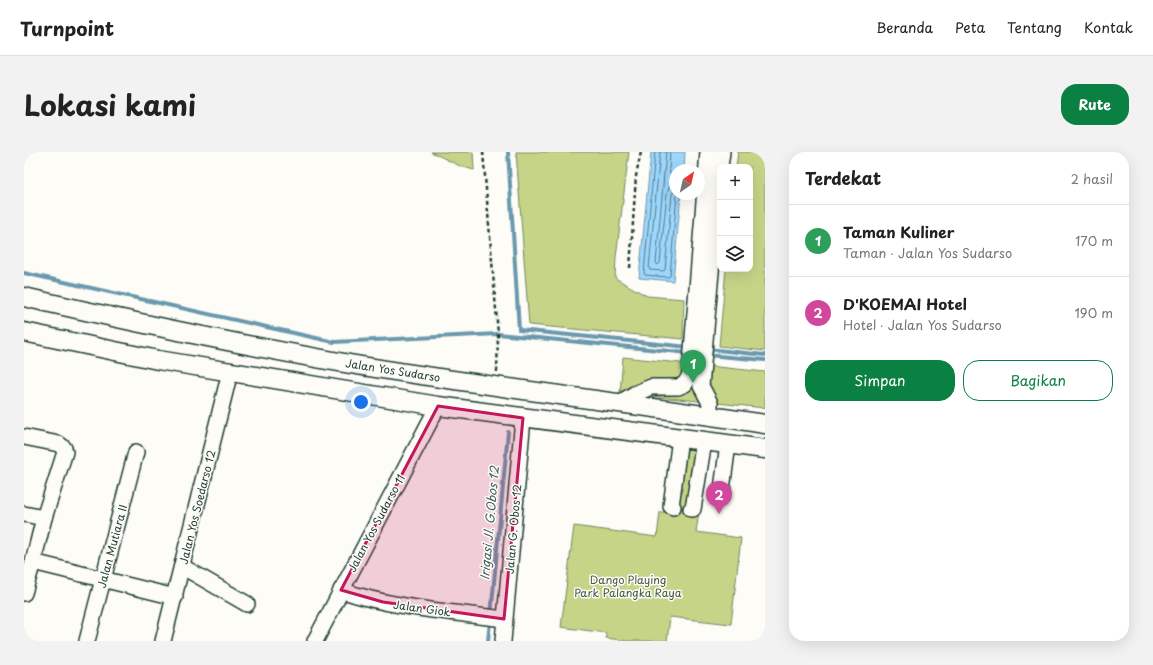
<!DOCTYPE html>
<html lang="id">
<head>
<meta charset="utf-8">
<style>
  :root { --surface:#fff; --page:#f2f2f2; --text:#222; --muted:#767676; --line:#e0e0e0; --accent:#0b8043 }
  body { margin:0; font-family:"Playpen Sans",sans-serif; background:var(--page); color:var(--text) }
  .controls { position:absolute; right:12px; top:12px; display:grid; overflow:hidden; border-radius:8px; box-shadow:0 4px 16px #0002 }
  .controls button { width:36px; height:36px; display:grid; place-items:center; padding:0; border:0; border-bottom:1px solid var(--line); background:var(--surface); color:var(--text); font:20px sans-serif }
  .compass { position:absolute; left:645px; top:12px; width:36px; height:36px; border-radius:50%; background:var(--surface); box-shadow:0 4px 16px #0002; rotate:34deg }
  .you { position:absolute; left:337px; top:250px; width:14px; height:14px; margin:-10px; border:3px solid #fff; border-radius:50%; background:#1a73e8; box-shadow:0 0 0 6px #1a73e833 }
  .badge { display:grid; place-items:center; width:26px; height:26px; border-radius:50%; background:var(--accent); color:#fff; font-size:13px; font-weight:700 }
  .pin { position:absolute; translate:-50% -33px; filter:drop-shadow(0 1px 2px #0008) }
  .pin::after { content:''; position:absolute; top:21px; width:14px; height:12px; background:inherit; clip-path:polygon(0 0,100% 0,50% 100%) }
  .list { margin:0; padding:0; list-style:none }
  h2 { display:flex; justify-content:space-between; align-items:center; height:52px; margin:0; padding:0 16px; font-size:17px }
  h2 small { font-size:13px; font-weight:400; color:var(--muted) }
  .list li { display:grid; grid-template-columns:26px 1fr auto; gap:12px; align-items:center; box-sizing:border-box; height:72px; padding:0 16px; border-top:1px solid var(--line) }
  .list b { display:block; font-size:15px; white-space:nowrap }
  .list p { margin:0; font-size:13px; white-space:nowrap; color:var(--muted) }
  .list em { font-size:13px; font-style:normal; color:var(--muted) }
  .actions { display:flex; gap:8px; padding:12px 16px }
  .actions a { flex:1; padding:9px 0; border:1px solid var(--accent); border-radius:16px; text-align:center; font-size:14px; color:var(--accent) }
  .actions .main { background:var(--accent); color:#fff }
  .icon { flex:none; width:22px; height:22px; fill:none; stroke:currentColor; stroke-width:2; stroke-linecap:round; stroke-linejoin:round }
  .map { position:relative; flex:none; width:741px; height:489px; overflow:hidden; border-radius:16px }
  header { display:flex; align-items:center; gap:24px; box-sizing:border-box; height:56px; padding:0 20px; background:var(--surface); border-bottom:1px solid var(--line) }
  header strong { font-size:19px }
  nav { display:flex; gap:22px; margin-inline-start:auto; font-size:14px }
  .intro { display:flex; align-items:center; justify-content:space-between; box-sizing:border-box; height:96px; padding:0 24px }
  h1 { margin:0; font-size:28px }
  .button { padding:10px 18px; border-radius:16px; background:var(--accent); color:#fff; font-size:14px; font-weight:700 }
  main { display:flex; gap:24px; padding:0 24px }
  aside { flex:1; background:var(--surface); border-radius:16px; box-shadow:0 4px 16px #0002 }
  .map>svg:first-child { display:block }
  .green { fill:#c6d488; stroke:#72885e }
  .water { fill:#9ed7fe; stroke:#6b99ad }
  .lines { fill:none; stroke-linecap:round; stroke-linejoin:round }
  .shore { stroke:#527b85; stroke-width:1 }
  .stream { stroke:#6b99ad; stroke-width:4 }
  .minor-casing { stroke:#1f3d34; stroke-width:18 }
  .major-casing { stroke:#1f3d34; stroke-width:21 }
  .path { stroke:#1f3d34; stroke-width:2.5; stroke-dasharray:4 3; stroke-linecap:butt }
  .minor { stroke:#fdfcf7; stroke-width:15 }
  .major { stroke:#fdfcf7; stroke-width:18 }
  .marked { fill:#c2185b; fill-opacity:0.2; stroke:#c2185b; stroke-width:3; stroke-linejoin:round }
  .labels { text-anchor:middle; dominant-baseline:central; stroke-width:3; stroke-linejoin:round; paint-order:stroke }
  .street-label { font-size:11px; fill:#1f3d34; stroke:#fdfcf7 }
  .park-label { font-size:11px; fill:#405b45; stroke:#fdfcf7 }
  .water-label { font-size:12px; font-style:italic; fill:#385c5c; stroke:#fdfcf7 }
</style>
</head>
<body>
<header>
<strong>Turnpoint</strong>
<nav><a>Beranda</a><a>Peta</a><a>Tentang</a><a>Kontak</a></nav>
</header>
<div class="intro"><h1>Lokasi kami</h1><a class="button">Rute</a></div>
<main>
<div class="map">
<svg width="741" height="489" viewBox="0 0 741 489">
  <rect width="100%" height="100%" fill="#fdfcf7"/>
  <filter id="ink" filterUnits="userSpaceOnUse"><feTurbulence type="fractalNoise" baseFrequency=".025" numOctaves="2"/><feDisplacementMap in="SourceGraphic" scale="8" xChannelSelector="R" yChannelSelector="G"/><feConvolveMatrix kernelMatrix="1 2 1 2 8 2 1 2 1" color-interpolation-filters="sRGB"/></filter>
  <g filter="url(#ink)">
    <g class="green">
      <path d="M407,0H449L450,18L436,14Z"/>
      <path d="M492,0H605L592,105L591,126L623,144L660,147L659,187L505,173Z"/>
      <path d="M714,0H741V199L695,194L702,117H726V15H712Z"/>
      <path d="M599,205L741,220V256L596,241Z"/>
      <path d="M648,295L684,300L672,380L717,386L707,472L646,465L643,489H604L582,486V481L537,475L550,374L633,385L636,360H640Z"/>
    </g>
    <path class="water" d="M627,0H661L660,18H651V42H657L649,129L615,126Z"/>
    <g class="lines">
      <g class="shore">
        <path d="M631,0L620,121L621,123L644,125L646,124L653,42"/>
        <path d="M636,0L625,116L626,118L639,119L641,118L648,42L651,36"/>
        <path d="M642,0L632,111L634,113L636,111L643,41L645,35L649,29L645,18L646,0"/>
      </g>
      <g class="stream">
        <path d="M484,0L495,178L665,195"/>
        <path d="M0,121L310,190L474,182L665,201"/>
        <path d="M684,197L741,203"/>
        <path d="M682,203L741,208"/>
        <path d="M467,463L484,280"/>
        <path d="M464,489L466,469"/>
      </g>
      <defs>
        <g id="minor">
          <path d="M696,15L698,0"/>
          <path d="M594,252L610,242L627,235H654L661,232L666,223L684,0"/>
          <path d="M686,264V251L677,234L696,18"/>
          <path d="M0,285L35,292L40,296L41,300L20,366L9,410"/>
          <path d="M698,337L704,292"/>
          <path d="M649,355L647,354L656,286"/>
          <path d="M667,357H669L680,289"/>
          <path d="M0,362L20,366"/>
          <path d="M159,415L223,452"/>
          <path d="M317,438C367,456 427,460 480,467"/>
          <path d="M0,441L9,410L151,445"/>
          <path d="M63,489L112,300"/>
          <path d="M139,489L206,220"/>
          <path d="M291,489L414,254"/>
          <path d="M479,489L499,266"/>
        </g>
        <g id="major">
          <path d="M0,145C108,170 217,193 326,212C464,235 603,251 741,272"/>
          <path d="M0,180L134,208L414,254L741,297"/>
        </g>
      </defs>
      <use href="#minor" class="minor-casing"/>
      <use href="#major" class="major-casing"/>
      <g class="path">
        <path d="M459,0L474,182L473,220"/>
        <path d="M606,116L612,24L617,0"/>
      </g>
      <use href="#minor" class="minor"/>
      <use href="#major" class="major"/>
    </g>
  </g>
  <path class="marked" d="M414,254L499,266L480,467L359,450L317,438Z"/>
  <g class="labels">
    <g class="street-label">
      <text transform="translate(369 218) rotate(9)">Jalan Yos Sudarso</text>
      <text transform="translate(173 355) rotate(-76)">Jalan Yos Soedarso 12</text>
      <text transform="translate(352 371) rotate(-62)">Jalan Yos Sudarso 11</text>
      <text transform="translate(489 377) rotate(-85)">Jalan G. Obos 12</text>
      <text transform="translate(88 394) rotate(-75)">Jalan Mutiara II</text>
      <text transform="translate(398 456) rotate(8)">Jalan Giok</text>
    </g>
    <g class="park-label">
      <text x="604" y="427">Dango Playing<tspan x="604" dy="13">Park Palangka Raya</tspan></text>
    </g>
    <g class="water-label">
      <text transform="translate(465 371) rotate(-85)">Irigasi Jl. G.Obos 12</text>
    </g>
  </g>
</svg>
<div class="controls">
<button>+</button>
<button>−</button>
<button><svg class="icon" aria-label="layers" viewBox="0 0 24 24"><path d="M12 4l9 5-9 5-9-5zM3 14l9 5 9-5"/></svg></button>
</div>
<svg class="compass" viewBox="-18 -18 36 36"><path d="M0-13l5 13h-10z" fill="#e53935"/><path d="M0 13l5-13h-10z" fill="#767676"/></svg>
<div class="you"></div>
<div class="pin badge" style="left:669px;top:231px;background:#2e9e5b">1</div>
<div class="pin badge" style="left:695px;top:362px;background:#d1479c">2</div>
</div>
<aside>
<h2>Terdekat<small>2 hasil</small></h2>
<ul class="list">
<li><span class="badge" style="background:#2e9e5b">1</span><div><b>Taman Kuliner</b><p>Taman · Jalan Yos Sudarso</p></div><em>170 m</em></li>
<li><span class="badge" style="background:#d1479c">2</span><div><b>D'KOEMAI Hotel</b><p>Hotel · Jalan Yos Sudarso</p></div><em>190 m</em></li>
</ul>
<div class="actions"><a class="main">Simpan</a><a>Bagikan</a></div>
</aside>
</main>
</body>
</html>
